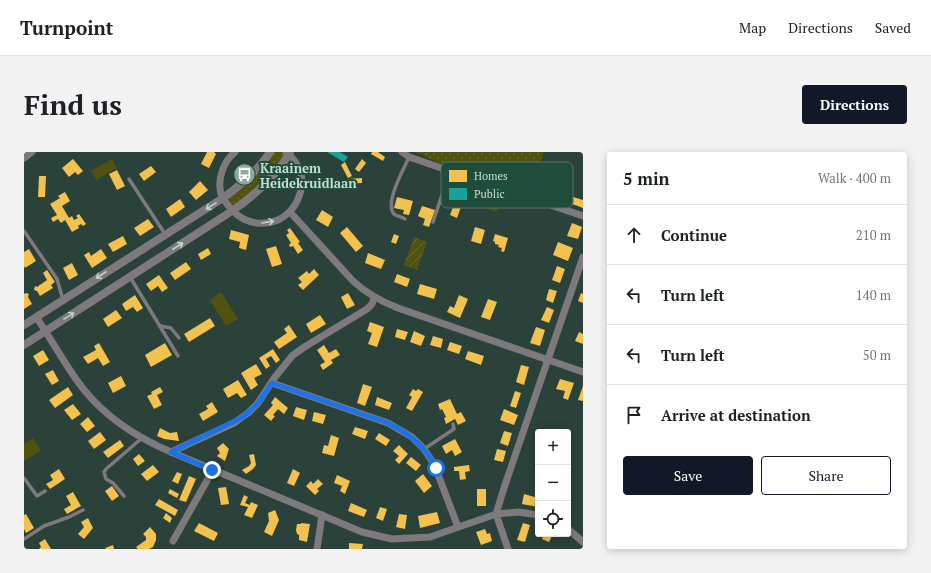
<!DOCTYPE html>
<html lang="en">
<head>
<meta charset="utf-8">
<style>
  :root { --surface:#fff; --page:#f2f2f2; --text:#202124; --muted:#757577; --line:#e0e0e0; --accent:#111827 }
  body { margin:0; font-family:"PT Serif",serif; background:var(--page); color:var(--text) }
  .controls { position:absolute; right:12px; bottom:12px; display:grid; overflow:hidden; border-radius:4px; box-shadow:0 2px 10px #0003 }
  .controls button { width:36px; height:36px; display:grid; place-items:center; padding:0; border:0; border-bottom:1px solid var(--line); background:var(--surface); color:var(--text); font:20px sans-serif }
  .stop { position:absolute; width:12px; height:12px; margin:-9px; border:3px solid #1a73e8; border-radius:50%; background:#fff }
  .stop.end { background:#1a73e8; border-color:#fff; box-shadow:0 1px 4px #0008 }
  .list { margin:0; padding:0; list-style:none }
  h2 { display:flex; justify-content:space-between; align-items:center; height:52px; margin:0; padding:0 16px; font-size:17px }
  h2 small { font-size:13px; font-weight:400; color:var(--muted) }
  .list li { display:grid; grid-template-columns:26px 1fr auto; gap:12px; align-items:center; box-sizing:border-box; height:60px; padding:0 16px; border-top:1px solid var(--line) }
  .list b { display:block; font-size:15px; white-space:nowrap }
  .list em { font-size:13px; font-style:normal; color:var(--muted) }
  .actions { display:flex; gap:8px; padding:12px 16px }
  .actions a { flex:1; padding:9px 0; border:1px solid var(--accent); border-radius:4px; text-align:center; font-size:14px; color:var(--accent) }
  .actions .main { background:var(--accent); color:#fff }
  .icon { flex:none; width:22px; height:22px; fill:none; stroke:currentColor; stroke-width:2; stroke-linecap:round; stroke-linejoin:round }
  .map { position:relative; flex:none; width:559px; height:397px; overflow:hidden; border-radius:4px }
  header { display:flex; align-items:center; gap:24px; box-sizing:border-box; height:56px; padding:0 20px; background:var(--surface); border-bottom:1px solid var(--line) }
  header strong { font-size:19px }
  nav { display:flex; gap:22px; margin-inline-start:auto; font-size:14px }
  .intro { display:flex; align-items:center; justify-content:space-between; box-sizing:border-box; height:96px; padding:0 24px }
  h1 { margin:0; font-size:28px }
  .button { padding:10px 18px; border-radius:4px; background:var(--accent); color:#fff; font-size:14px; font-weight:700 }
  main { display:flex; gap:24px; padding:0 24px }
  aside { flex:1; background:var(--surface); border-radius:4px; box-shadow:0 2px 10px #0003 }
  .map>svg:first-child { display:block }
  .grass { fill:url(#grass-dots) }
  .garden { fill:url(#garden-furrows) }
  .pitch { fill:#51520f }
  .homes { fill:#f2c14e }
  .public { fill:#17a398 }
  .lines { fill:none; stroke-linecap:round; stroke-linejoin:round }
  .service { stroke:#7e797d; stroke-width:3.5 }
  .minor { stroke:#7e797d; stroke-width:7 }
  .tertiary { stroke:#7e797d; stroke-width:8 }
  .oneway { stroke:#bed2c9 }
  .route { stroke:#1a73e8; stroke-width:5 }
  .labels { text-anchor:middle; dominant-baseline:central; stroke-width:4; stroke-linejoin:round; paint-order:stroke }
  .poi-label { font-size:13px; font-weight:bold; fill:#c5dcd1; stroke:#204c3b; text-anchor:start }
  .key { fill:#204c3b; stroke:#527768; stroke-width:1 }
  .key-label { font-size:11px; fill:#c5dcd1 }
</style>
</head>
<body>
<header>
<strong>Turnpoint</strong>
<nav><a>Map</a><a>Directions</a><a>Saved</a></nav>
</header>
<div class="intro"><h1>Find us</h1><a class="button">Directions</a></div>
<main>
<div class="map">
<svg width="559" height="397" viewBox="0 0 559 397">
  <defs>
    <pattern id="grass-dots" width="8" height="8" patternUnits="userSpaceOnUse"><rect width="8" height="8" fill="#51520f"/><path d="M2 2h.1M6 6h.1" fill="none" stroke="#696a31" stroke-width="1.8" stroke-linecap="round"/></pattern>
    <pattern id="garden-furrows" width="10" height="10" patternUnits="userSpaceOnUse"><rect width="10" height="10" fill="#51520f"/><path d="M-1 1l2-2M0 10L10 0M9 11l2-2" fill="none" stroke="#696a31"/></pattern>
  </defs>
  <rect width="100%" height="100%" fill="#2a4239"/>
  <g class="grass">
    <path d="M249,0H258L260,3L253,16L213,54H208L205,50L206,45Z"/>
    <path d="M392,0H520L506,38L502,36L500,41L415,11Z"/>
  </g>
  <path class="garden" d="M390,85L403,90L393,118L380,113Z"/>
  <g class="pitch">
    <path d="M88,7L93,16L72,28L67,19Z"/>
    <path d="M452,37L478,46L473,60L447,50Z"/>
    <path d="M197,140L214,167L202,174L186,148Z"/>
    <path d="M9,286L17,299L0,309V292Z"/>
  </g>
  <g class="homes">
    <path d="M183,0H190L192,2L185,16L177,12Z"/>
    <path d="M348,0H354L361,5L359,9L347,2Z"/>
    <path d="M49,7L59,19L54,23L51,20L45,25L38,16Z"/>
    <path d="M338,7L342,11L335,20L331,17Z"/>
    <path d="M321,10L328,24L324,26L317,13Z"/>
    <path d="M127,14L132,20L120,29L115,22Z"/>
    <path d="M93,18L101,34L93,38L85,22Z"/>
    <path d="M15,24H22L21,45H14Z"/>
    <path d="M338,26V31L326,32L325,27Z"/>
    <path d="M176,29L184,38L172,48L165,40Z"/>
    <path d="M426,39L431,41L429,46L439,49L433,66L426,63L431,50L422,48Z"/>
    <path d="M41,40L46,49L38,54L45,66L48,64L50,68L54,66L52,64L55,62L62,72L59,74L57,72L54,74L55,76L48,80L41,68L37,71L34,67L29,70L27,66L33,63L26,52L36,46L34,44Z"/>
    <path d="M546,44L559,48V56L543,50Z"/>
    <path d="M373,45L389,49L385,63L379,62L380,58L370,56Z"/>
    <path d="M156,47L161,55L147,65L142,57Z"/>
    <path d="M398,54L411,58L405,75L399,73L401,67L394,64Z"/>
    <path d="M298,58L309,65L304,75L292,68Z"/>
    <path d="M124,67L130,75L116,84L110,76Z"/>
    <path d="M548,71L558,75L554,87L543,84Z"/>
    <path d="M323,75L339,94L332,100L316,81Z"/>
    <path d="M451,75L461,78L457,92L447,89Z"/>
    <path d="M266,76L276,90L274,91L279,98L274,102L269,94L266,95L265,93L267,91L262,83L265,81L263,78Z"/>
    <path d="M207,78L225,83L222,98L215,96L216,90L205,87Z"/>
    <path d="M370,82L375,84L372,92L367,90Z"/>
    <path d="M471,82L484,86L480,100L477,99L478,96L474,95L475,93L471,92V90L469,89Z"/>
    <path d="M99,84L103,92L89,100L84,92Z"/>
    <path d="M534,90L549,96L544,109L529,103Z"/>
    <path d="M252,94L258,112L248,115L242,97Z"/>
    <path d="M184,96L187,102L177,108L174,102Z"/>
    <path d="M5,97L12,109L1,116L0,114V100Z"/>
    <path d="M77,97L83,106L68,116L60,103L65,100L67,104Z"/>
    <path d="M344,101L361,108L357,117L341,111Z"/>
    <path d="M162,110L167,117L151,128L146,121Z"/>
    <path d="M48,111L54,123L45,128L39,116Z"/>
    <path d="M533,114L541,117L536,131L528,128Z"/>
    <path d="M290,117L295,123L279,138L274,133L278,130L274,126L283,119L285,122Z"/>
    <path d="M23,118L31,130L27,133L29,136L16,144L13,139L10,138L11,134L13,135L23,128L19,121Z"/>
    <path d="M373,122L386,127L383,135L370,130Z"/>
    <path d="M135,123L144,136L138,140L134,134L127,139L122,132Z"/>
    <path d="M396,132L413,137L410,147L393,142Z"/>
    <path d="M525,137L533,139L529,151L522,148Z"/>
    <path d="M2,141L5,142L4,145L8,152L0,157V142Z"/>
    <path d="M324,141L331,153L323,157L317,145Z"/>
    <path d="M557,141L559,142V151L554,149Z"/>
    <path d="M111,143L119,156L113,160L109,155L102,159L98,152Z"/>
    <path d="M435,143L444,147L436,166L423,160L426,154L430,156Z"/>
    <path d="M464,147L473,150L466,168L457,165Z"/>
    <path d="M523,155L530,158L525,171L517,168Z"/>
    <path d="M92,158L98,166L84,175L79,167Z"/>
    <path d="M296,163L302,172L287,181L282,172Z"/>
    <path d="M186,166L191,174L165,190L160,182Z"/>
    <path d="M346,170L360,175L353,195L344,192L348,181L343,179Z"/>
    <path d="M265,173L273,185L255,197L250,190L263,181L260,177Z"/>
    <path d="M512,175L521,178L516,194L506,191Z"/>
    <path d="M373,177L384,180L381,188L371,185Z"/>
    <path d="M390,179L401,184L397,194L386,190Z"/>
    <path d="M555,180L559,182V192L551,189Z"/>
    <path d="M409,184L419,187L417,196L406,193Z"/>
    <path d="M426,190L438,194L435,202L423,198Z"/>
    <path d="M75,191L86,210L79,214L74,206L64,212L59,205L72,198L70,194Z"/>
    <path d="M141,191L148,203L127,215L121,203Z"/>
    <path d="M300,193L305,201L312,197L316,203L307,208L309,211L299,218L296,213L301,210L293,198Z"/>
    <path d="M249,197L256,208L252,211L247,204L242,207L246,214L242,217L235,206Z"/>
    <path d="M19,198L25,208L15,214L9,204Z"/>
    <path d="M444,199L460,204L457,213L441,207Z"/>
    <path d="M232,212L238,222L230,226L234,233L227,238L217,221Z"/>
    <path d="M497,213L505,215L500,233L492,230Z"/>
    <path d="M29,218L35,229L28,233L21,222Z"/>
    <path d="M97,224L102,234L89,241L84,231Z"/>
    <path d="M536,227L550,231L544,248L539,246L541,239L532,237Z"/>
    <path d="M214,228L223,243L217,246L213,241L204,246L199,237Z"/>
    <path d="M339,232L348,235L341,254L333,251Z"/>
    <path d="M559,234V249L554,248Z"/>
    <path d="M44,235L49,243L31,256L25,248Z"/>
    <path d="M136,235L139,240L133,243L138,253L130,257L123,244L128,242L127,240Z"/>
    <path d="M389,237L392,239L394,237L399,240L388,259L382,256L388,245L385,243Z"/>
    <path d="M491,239L497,241L492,256L486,254Z"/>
    <path d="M251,245L264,256L260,262L254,257L249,263L251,264L247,269L240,263L249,253L247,251Z"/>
    <path d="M353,245L368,251L365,258L351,253Z"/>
    <path d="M426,247L433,262L437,260L442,269L434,273L431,267L422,272L420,266L422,265L418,257L416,258L414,252Z"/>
    <path d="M188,250L194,260L179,269L175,262L184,257L182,254Z"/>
    <path d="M49,252L57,262L48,268L40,258Z"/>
    <path d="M272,255L283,258L280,268L269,264Z"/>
    <path d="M480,257L494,263L490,273L476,268Z"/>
    <path d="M290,260L302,263L299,272L288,269Z"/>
    <path d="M64,265L71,274L63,280L56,272Z"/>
    <path d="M331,275L344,279L341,287L328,282Z"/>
    <path d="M136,276L146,281L153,280L155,289L140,287L133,284Z"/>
    <path d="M480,279L488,281L484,294L476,291Z"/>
    <path d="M76,280L82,288L70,297L64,289Z"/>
    <path d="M355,281L366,288L362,294L351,287Z"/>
    <path d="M307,283L315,286L310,304L298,301L300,293L304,294Z"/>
    <path d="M431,287L438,300L431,304L428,298L422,302L418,294Z"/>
    <path d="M96,288L100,294L84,306L79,300Z"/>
    <path d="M199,291L205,297L201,309L193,304L196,301L193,296Z"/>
    <path d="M375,293L384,302L375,312L371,308L375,304L369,299Z"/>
    <path d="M473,297L482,299L479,310L470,308Z"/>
    <path d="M115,302L121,309L114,314L109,307Z"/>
    <path d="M230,302L232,313L229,317L222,322L218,318L225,314L227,311L225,303Z"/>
    <path d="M387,305L397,313L392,319L382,311Z"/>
    <path d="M129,313L135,320L123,329L117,322Z"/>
    <path d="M445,313L446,319L441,320L442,327L436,328L435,319H430V315Z"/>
    <path d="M35,317L41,327L26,337L22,332L29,328L26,323Z"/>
    <path d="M269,317L276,321L270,334L263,331Z"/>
    <path d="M153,320L158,322L154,332L148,329Z"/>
    <path d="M399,322L408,334L400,341L391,329Z"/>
    <path d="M313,323L326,329L321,342L316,339L318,334L310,331Z"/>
    <path d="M165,324L172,327L162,350L155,348Z"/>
    <path d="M294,327L299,332L293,337L295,339L291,343L282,334L287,329L289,332Z"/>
    <path d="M88,334L95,344L88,349L81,339Z"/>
    <path d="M202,335L205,352L197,353L194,336Z"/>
    <path d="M146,337L155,342L153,346L144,341Z"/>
    <rect x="453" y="337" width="9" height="17"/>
    <path d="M49,340L57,354L43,362L40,357L47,353L42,344Z"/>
    <path d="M500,342L514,346V355L498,352Z"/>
    <path d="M220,343L224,345L221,351L226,353L227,350L234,353L228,366L220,363L224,355L216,353Z"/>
    <path d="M135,347L154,358L151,364L131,353Z"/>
    <path d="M327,351L343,358L340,365L324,359Z"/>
    <path d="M356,355L363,357L359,369L352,366Z"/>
    <path d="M251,358L255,368L248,384L240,380L245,369L244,361Z"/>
    <path d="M413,360L416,371L396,376L394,364Z"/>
    <path d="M142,361L148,366L146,371L139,366Z"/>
    <path d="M2,362L10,376L2,381L0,377V363Z"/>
    <path d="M375,362L383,363L381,377L372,375Z"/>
    <path d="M64,366L69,376L60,387L54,382L60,375L57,370Z"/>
    <path d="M175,371L194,381L190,389L170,379Z"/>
    <path d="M277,371L286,372L283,390L275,388V383L273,382L272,378L273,372H277Z"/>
    <path d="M499,371L506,373L501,390L493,388Z"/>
    <path d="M126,375L132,382V388L129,395L125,397H114L112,395L122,388V385L119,382Z"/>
    <path d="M461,377L463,382L466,381L468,389L457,393L452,380Z"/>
    <path d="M520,382H529L525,390L518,387Z"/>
    <path d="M21,387L27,397H15L17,395L15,391Z"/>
    <path d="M325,391L339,392L338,397H325Z"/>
    <path d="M89,393L90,397H82L81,396Z"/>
  </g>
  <path class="public" d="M303,0H316L324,5L320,10Z"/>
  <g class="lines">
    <g class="service">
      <path d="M105,27L141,82"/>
      <path d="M381,67C378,65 372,64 370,62C360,51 380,17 385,5"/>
      <path d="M409,70L426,19"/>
      <path d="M0,79L33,127L39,148"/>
      <path d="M106,125L154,204"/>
      <path d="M136,174L147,176L155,186"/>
      <path d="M400,297L430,277L429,272"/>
      <path d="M0,326L13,344L21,339"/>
      <path d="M100,344L89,331L82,327L80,320L82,317L118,286"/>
      <path d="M0,387L20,374L45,365L59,358"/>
    </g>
    <g class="minor">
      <path d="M211,0C199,10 192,29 198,45C199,47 202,50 203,52C215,69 234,76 254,68C266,62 274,51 277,38C281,23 273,9 262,0"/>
      <path d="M378,0L385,5L559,64"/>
      <path d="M0,6L8,0"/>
      <path d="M266,60L329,129C343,142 356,149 374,156L559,220"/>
      <path d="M12,165C29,189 42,216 61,239C84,267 114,286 147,300L338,380L368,387L406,385L472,362L495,360L514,363"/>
      <path d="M248,231L364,271L388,285L400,297L410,312L434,375"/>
      <path d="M147,300L210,271L224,261L234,251L251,225L269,203L282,194L343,157L348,152L350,146"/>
      <path d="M472,362L480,336L559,105"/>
      <path d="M472,362L484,397"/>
      <path d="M544,377L559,390"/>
      <path d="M149,389L189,318"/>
      <path d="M293,397L298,363"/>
    </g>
    <g class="tertiary">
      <path d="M0,173L199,46C217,33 234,19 246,0"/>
      <path d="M0,193L208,59C231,43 252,25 266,0"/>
    </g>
  </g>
  <defs><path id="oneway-shaft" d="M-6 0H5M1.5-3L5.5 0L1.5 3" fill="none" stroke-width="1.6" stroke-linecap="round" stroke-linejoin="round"/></defs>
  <g class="oneway">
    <use href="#oneway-shaft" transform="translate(187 54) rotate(148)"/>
    <use href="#oneway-shaft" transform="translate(244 70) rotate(-10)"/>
    <use href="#oneway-shaft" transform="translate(154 94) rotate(-33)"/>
    <use href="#oneway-shaft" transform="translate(77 123) rotate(147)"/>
    <use href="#oneway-shaft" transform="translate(45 164) rotate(-32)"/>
  </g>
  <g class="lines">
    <path class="route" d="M188,318L147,300L219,265L234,251L248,231L364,271C385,281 402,295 412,316"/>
  </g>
  <defs>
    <symbol id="bus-disc" viewBox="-11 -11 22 22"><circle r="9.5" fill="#8fa69c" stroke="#204c3b"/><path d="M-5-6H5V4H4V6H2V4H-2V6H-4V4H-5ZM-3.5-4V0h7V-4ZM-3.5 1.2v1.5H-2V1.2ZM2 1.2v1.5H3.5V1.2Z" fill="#fff"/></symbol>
  </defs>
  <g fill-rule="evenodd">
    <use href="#bus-disc" x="208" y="10" width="25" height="25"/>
  </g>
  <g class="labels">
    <g class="poi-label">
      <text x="236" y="16">Kraainem<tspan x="236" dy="15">Heidekruidlaan</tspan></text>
    </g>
  </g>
  <rect x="417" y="10" width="132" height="46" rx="6" class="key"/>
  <rect x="425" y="18" width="18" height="12" fill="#f2c14e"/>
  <rect x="425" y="36" width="18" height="12" fill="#17a398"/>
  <g class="key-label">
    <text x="450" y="28">Homes</text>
    <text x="450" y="46">Public</text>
  </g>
</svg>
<div class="controls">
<button>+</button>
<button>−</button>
<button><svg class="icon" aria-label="locate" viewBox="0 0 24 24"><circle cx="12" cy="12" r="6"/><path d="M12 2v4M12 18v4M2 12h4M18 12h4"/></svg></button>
</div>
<div class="stop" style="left:412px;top:316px"></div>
<div class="stop end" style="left:188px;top:318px"></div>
</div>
<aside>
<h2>5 min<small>Walk · 400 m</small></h2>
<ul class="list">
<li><svg class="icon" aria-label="ahead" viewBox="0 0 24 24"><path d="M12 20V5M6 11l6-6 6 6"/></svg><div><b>Continue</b></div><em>210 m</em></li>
<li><svg class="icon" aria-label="left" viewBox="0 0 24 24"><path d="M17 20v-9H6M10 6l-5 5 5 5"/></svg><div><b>Turn left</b></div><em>140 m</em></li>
<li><svg class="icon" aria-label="left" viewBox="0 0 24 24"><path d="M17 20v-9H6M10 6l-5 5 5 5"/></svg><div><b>Turn left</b></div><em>50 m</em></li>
<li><svg class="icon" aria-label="arrive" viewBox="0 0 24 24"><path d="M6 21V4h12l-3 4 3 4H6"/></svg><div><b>Arrive at destination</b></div></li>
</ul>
<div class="actions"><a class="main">Save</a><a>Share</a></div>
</aside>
</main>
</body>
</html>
